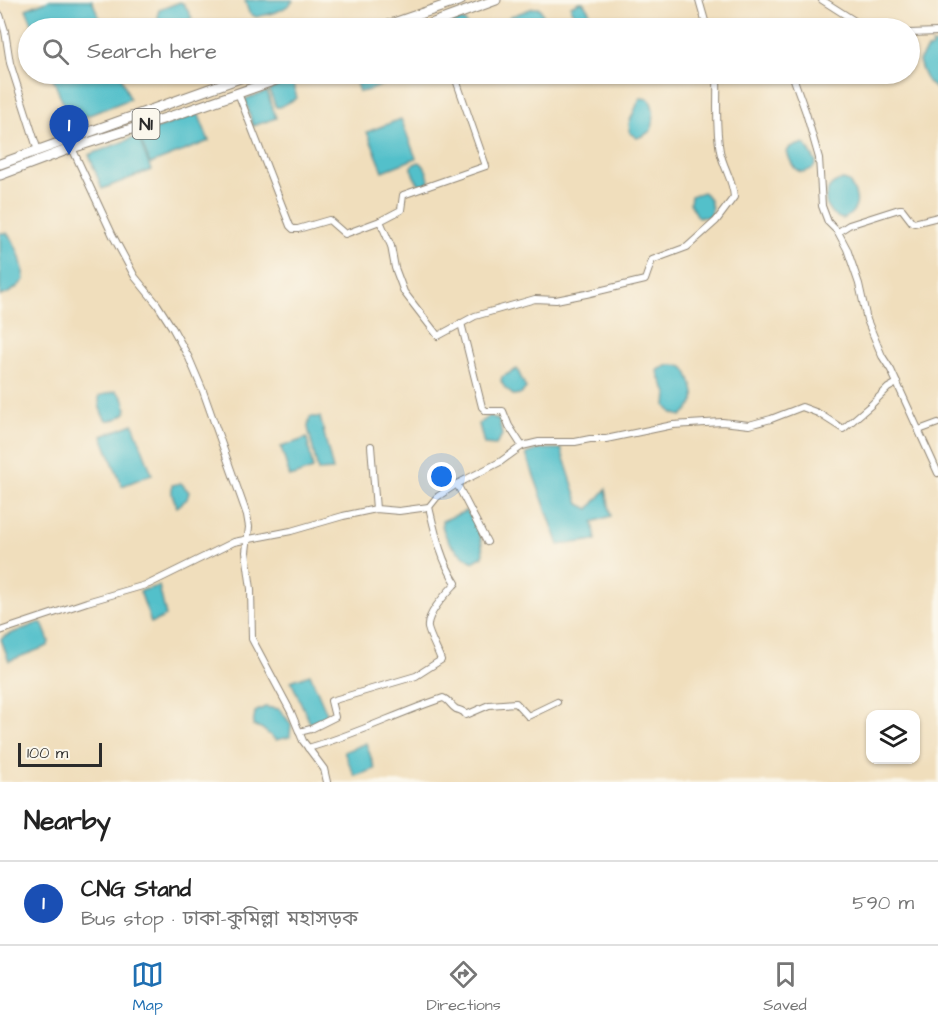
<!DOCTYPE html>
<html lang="en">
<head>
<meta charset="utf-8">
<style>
  :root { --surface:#fff; --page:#f2f2f2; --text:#222; --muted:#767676; --line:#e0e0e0; --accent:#1f6fb2 }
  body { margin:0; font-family:"Architects Daughter","Noto Sans Bengali",sans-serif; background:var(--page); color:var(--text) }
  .controls { position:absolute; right:18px; bottom:18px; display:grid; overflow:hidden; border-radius:12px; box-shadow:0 2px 4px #0004 }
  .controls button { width:54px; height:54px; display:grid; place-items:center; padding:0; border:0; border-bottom:2px solid var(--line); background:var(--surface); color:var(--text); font:30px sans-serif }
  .scale { position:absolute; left:18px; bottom:15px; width:84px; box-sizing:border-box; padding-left:6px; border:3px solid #2b2b2b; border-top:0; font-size:16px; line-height:21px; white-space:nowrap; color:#2b2b2b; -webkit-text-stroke:4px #fbf7ec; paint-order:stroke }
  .you { position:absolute; left:442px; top:477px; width:21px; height:21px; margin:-15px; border:4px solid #fff; border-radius:50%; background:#1a73e8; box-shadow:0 0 0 9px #1a73e833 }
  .badge { display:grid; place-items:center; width:39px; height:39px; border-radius:50%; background:var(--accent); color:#fff; font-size:20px; font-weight:700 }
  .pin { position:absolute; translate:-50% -50px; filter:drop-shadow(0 2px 3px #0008) }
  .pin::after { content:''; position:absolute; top:32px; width:21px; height:18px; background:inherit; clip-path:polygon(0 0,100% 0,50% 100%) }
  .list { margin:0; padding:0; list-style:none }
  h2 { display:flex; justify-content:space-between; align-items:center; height:78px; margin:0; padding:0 24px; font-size:26px }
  h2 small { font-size:20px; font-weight:400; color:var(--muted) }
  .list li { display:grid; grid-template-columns:39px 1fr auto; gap:18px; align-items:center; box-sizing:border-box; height:84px; padding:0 24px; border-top:2px solid var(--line) }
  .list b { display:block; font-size:22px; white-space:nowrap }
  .list p { margin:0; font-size:20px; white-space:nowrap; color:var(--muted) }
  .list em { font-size:20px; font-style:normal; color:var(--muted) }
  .icon { flex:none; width:33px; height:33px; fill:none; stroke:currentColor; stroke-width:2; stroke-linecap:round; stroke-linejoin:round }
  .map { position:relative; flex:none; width:938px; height:782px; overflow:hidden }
  .search { position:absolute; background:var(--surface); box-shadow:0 2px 4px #0004; left:18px; right:18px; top:18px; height:66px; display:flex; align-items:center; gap:15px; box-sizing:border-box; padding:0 21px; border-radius:33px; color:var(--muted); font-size:22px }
  .sheet { height:162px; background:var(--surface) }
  nav { display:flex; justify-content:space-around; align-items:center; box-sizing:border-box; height:84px; border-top:2px solid var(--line); background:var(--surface); font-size:16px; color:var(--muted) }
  nav a { display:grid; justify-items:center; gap:3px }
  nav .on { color:var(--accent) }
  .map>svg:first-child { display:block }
  .water { fill:#53c0ca; stroke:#3f767a; stroke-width:1.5 }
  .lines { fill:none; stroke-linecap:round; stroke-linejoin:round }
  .minor-casing { stroke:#8e8474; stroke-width:8 }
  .trunk-casing { stroke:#8e8474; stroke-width:11 }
  .minor { stroke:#fff; stroke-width:6 }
  .trunk { stroke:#fff; stroke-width:9 }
  .labels { text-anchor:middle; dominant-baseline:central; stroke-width:4.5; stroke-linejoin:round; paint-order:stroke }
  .shield { fill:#fbf7ec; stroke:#696865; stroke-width:1.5 }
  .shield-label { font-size:18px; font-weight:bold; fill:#2b2b2b }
</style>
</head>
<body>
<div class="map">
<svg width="938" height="782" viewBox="0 0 938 782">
  <rect width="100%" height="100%" fill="#fbf7ec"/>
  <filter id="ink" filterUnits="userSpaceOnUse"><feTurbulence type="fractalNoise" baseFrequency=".0167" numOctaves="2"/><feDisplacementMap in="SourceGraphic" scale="12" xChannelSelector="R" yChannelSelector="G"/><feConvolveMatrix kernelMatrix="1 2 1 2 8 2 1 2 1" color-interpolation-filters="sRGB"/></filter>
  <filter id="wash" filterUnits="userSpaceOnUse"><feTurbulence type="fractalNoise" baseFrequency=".008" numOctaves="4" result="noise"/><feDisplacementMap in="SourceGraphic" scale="24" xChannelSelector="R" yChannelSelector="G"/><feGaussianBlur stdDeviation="1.35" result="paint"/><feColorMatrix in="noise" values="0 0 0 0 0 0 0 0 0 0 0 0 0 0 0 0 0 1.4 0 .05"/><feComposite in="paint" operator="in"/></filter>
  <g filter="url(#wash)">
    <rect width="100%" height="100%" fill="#f0debc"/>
    <g class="water">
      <path d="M49,0H92L103,28H34L26,9Z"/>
      <path d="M247,0H292L293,1C283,12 269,14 256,17L249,13L245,1Z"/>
      <path d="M180,2L184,4L192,18C183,25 175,28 163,28C160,23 156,17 159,10Z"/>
      <path d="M579,2H583L589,11L592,21L587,24H581L571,10V6Z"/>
      <path d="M533,8H540L548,28H510L509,17Z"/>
      <path d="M461,20L465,21L468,28H443V27Z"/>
      <path d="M932,44L938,45V91C926,82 923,75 919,61L927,49L932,48Z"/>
      <path d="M51,74H120L130,99L79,119L74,107L66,110Z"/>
      <path d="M353,74H389C385,87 372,90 359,92Z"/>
      <path d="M288,81L293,84L297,98L280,107H276L269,90Z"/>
      <path d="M267,92L276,118L253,126L245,99Z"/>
      <path d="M640,98L649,99C654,106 655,122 651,130C648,134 642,136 637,138L630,133L629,123Z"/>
      <path d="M198,113L209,141L150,164L139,136Z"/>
      <path d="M401,119L416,158L383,171L367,132Z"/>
      <path d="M138,136L151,170L102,189L89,155Z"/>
      <path d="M802,144L806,145L816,162L814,167C798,179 792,167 787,152L790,147Z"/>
      <path d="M419,162C425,164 429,176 429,182L421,185C415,181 411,172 412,165Z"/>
      <path d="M843,180L849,182C859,197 861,210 843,219C822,214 818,186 843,180Z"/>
      <path d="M703,192C710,196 713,206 711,214L706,217H698L690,203L691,196Z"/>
      <path d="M0,233H7C18,246 23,264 24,280C17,288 10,294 0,296Z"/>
      <path d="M669,365C674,365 680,364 684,368C689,373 696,393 694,401C692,407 686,412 681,416L672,413L666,406L667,393L659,376L658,370Z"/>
      <path d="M517,369L526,388L521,394L513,395L505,388L501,381L502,377Z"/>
      <path d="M116,391C124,397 126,403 126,413C119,418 114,421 106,420C100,412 99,406 99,396Z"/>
      <path d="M490,416L499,420L502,435L496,445L484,444L479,424Z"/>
      <path d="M310,417H320L333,470L318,471L308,427Z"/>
      <path d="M133,424L152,474L122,486L102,436Z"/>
      <path d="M307,438L313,469L290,477L281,447Z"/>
      <path d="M540,449H561L579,504L589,509L606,489L611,516L593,522L596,540L559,545L526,454Z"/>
      <path d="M181,483L189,492L187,499L177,507L172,494V485Z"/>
      <path d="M466,511C477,521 483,542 483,556L473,562C458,553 442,540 442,521Z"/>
      <path d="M159,586L166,616L151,623L140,591Z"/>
      <path d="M38,623H42L49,641L48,646L9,661L1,639L5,636Z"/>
      <path d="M310,674L328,716L310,723L291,681Z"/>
      <path d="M265,707L279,709L291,724L290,737L276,740L261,728L253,726L255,712Z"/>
      <path d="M366,743L375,769L355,776L344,752Z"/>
    </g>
  </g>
  <g filter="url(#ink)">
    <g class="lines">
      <defs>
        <g id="minor">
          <path d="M699,0L707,28"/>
          <path d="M822,0L858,23L873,28"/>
          <path d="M0,15L5,31L10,63L38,151"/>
          <path d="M910,33L938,32"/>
          <path d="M792,74L806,113L819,158L822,206L828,222L838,232L847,249L859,284L867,320L882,356L891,370L938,473"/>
          <path d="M238,93L290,226L293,229H298L329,220L345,234L380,221L401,210L403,195L486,166L454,74"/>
          <path d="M72,148L113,236L135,277L157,304L173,329L189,358L203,391L247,515L249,527L246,552L251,589L252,639L291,712L303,741L324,769L327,782"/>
          <path d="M380,221L391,246L395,268L404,292L438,336L475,316L535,299L556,300L586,294L645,280L652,260L687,247L716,221L734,197C733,180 723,167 720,151C715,126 718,99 717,74"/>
          <path d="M838,232L849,225L899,209H902L912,222L914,223L938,217"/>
          <path d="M461,323L482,407L486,411H503L509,426L522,446"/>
          <path d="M919,430L938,423"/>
          <path d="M371,446L376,509"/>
          <path d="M457,484L487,542"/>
          <path d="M429,507L437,497L457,484L500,462L522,446L539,442H575L590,439H606L673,425L722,422L749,425L771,419L802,407L818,413L843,429L871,405L888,388L897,383"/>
          <path d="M0,631L87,602L149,584L234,542L291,531L343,516L376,509L399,511L429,507C435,532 441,561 456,583C447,593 426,614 428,628C430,637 438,651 441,660L416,676L331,701L335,717L311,729L299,732"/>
          <path d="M308,748C355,735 398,713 443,698C449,700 451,706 456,709C461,711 463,710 466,715L489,705L516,703L528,716L557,702"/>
        </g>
        <g id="trunk">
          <path d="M379,28L461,0"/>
          <path d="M420,28L496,0"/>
          <path d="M0,164L251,74"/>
          <path d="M0,175L72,148L178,114L293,74"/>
        </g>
      </defs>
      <use href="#minor" class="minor-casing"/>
      <use href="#trunk" class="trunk-casing"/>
      <use href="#minor" class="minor"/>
      <use href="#trunk" class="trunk"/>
    </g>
  </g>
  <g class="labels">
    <rect class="shield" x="132.5" y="109" width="27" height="30" rx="4.5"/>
    <g class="shield-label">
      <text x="146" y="124">N1</text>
    </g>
  </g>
</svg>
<div class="controls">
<button><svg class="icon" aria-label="layers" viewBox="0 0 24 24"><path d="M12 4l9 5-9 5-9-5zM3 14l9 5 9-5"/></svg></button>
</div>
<div class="scale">100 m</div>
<div class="you"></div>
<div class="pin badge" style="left:69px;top:155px;background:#1a4fb4">1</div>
<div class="search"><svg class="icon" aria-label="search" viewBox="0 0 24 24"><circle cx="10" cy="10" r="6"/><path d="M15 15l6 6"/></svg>Search here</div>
</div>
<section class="sheet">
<h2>Nearby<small></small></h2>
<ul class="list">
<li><span class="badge" style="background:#1a4fb4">1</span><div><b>CNG Stand</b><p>Bus stop · ঢাকা–কুমিল্লা মহাসড়ক</p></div><em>590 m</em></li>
</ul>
</section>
<nav>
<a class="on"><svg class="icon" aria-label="map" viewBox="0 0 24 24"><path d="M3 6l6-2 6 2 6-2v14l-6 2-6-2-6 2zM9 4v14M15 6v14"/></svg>Map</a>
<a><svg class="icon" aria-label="directions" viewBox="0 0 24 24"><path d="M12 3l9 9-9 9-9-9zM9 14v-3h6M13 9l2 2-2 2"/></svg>Directions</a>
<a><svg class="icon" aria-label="saved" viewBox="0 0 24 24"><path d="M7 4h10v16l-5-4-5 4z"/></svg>Saved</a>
</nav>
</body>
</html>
